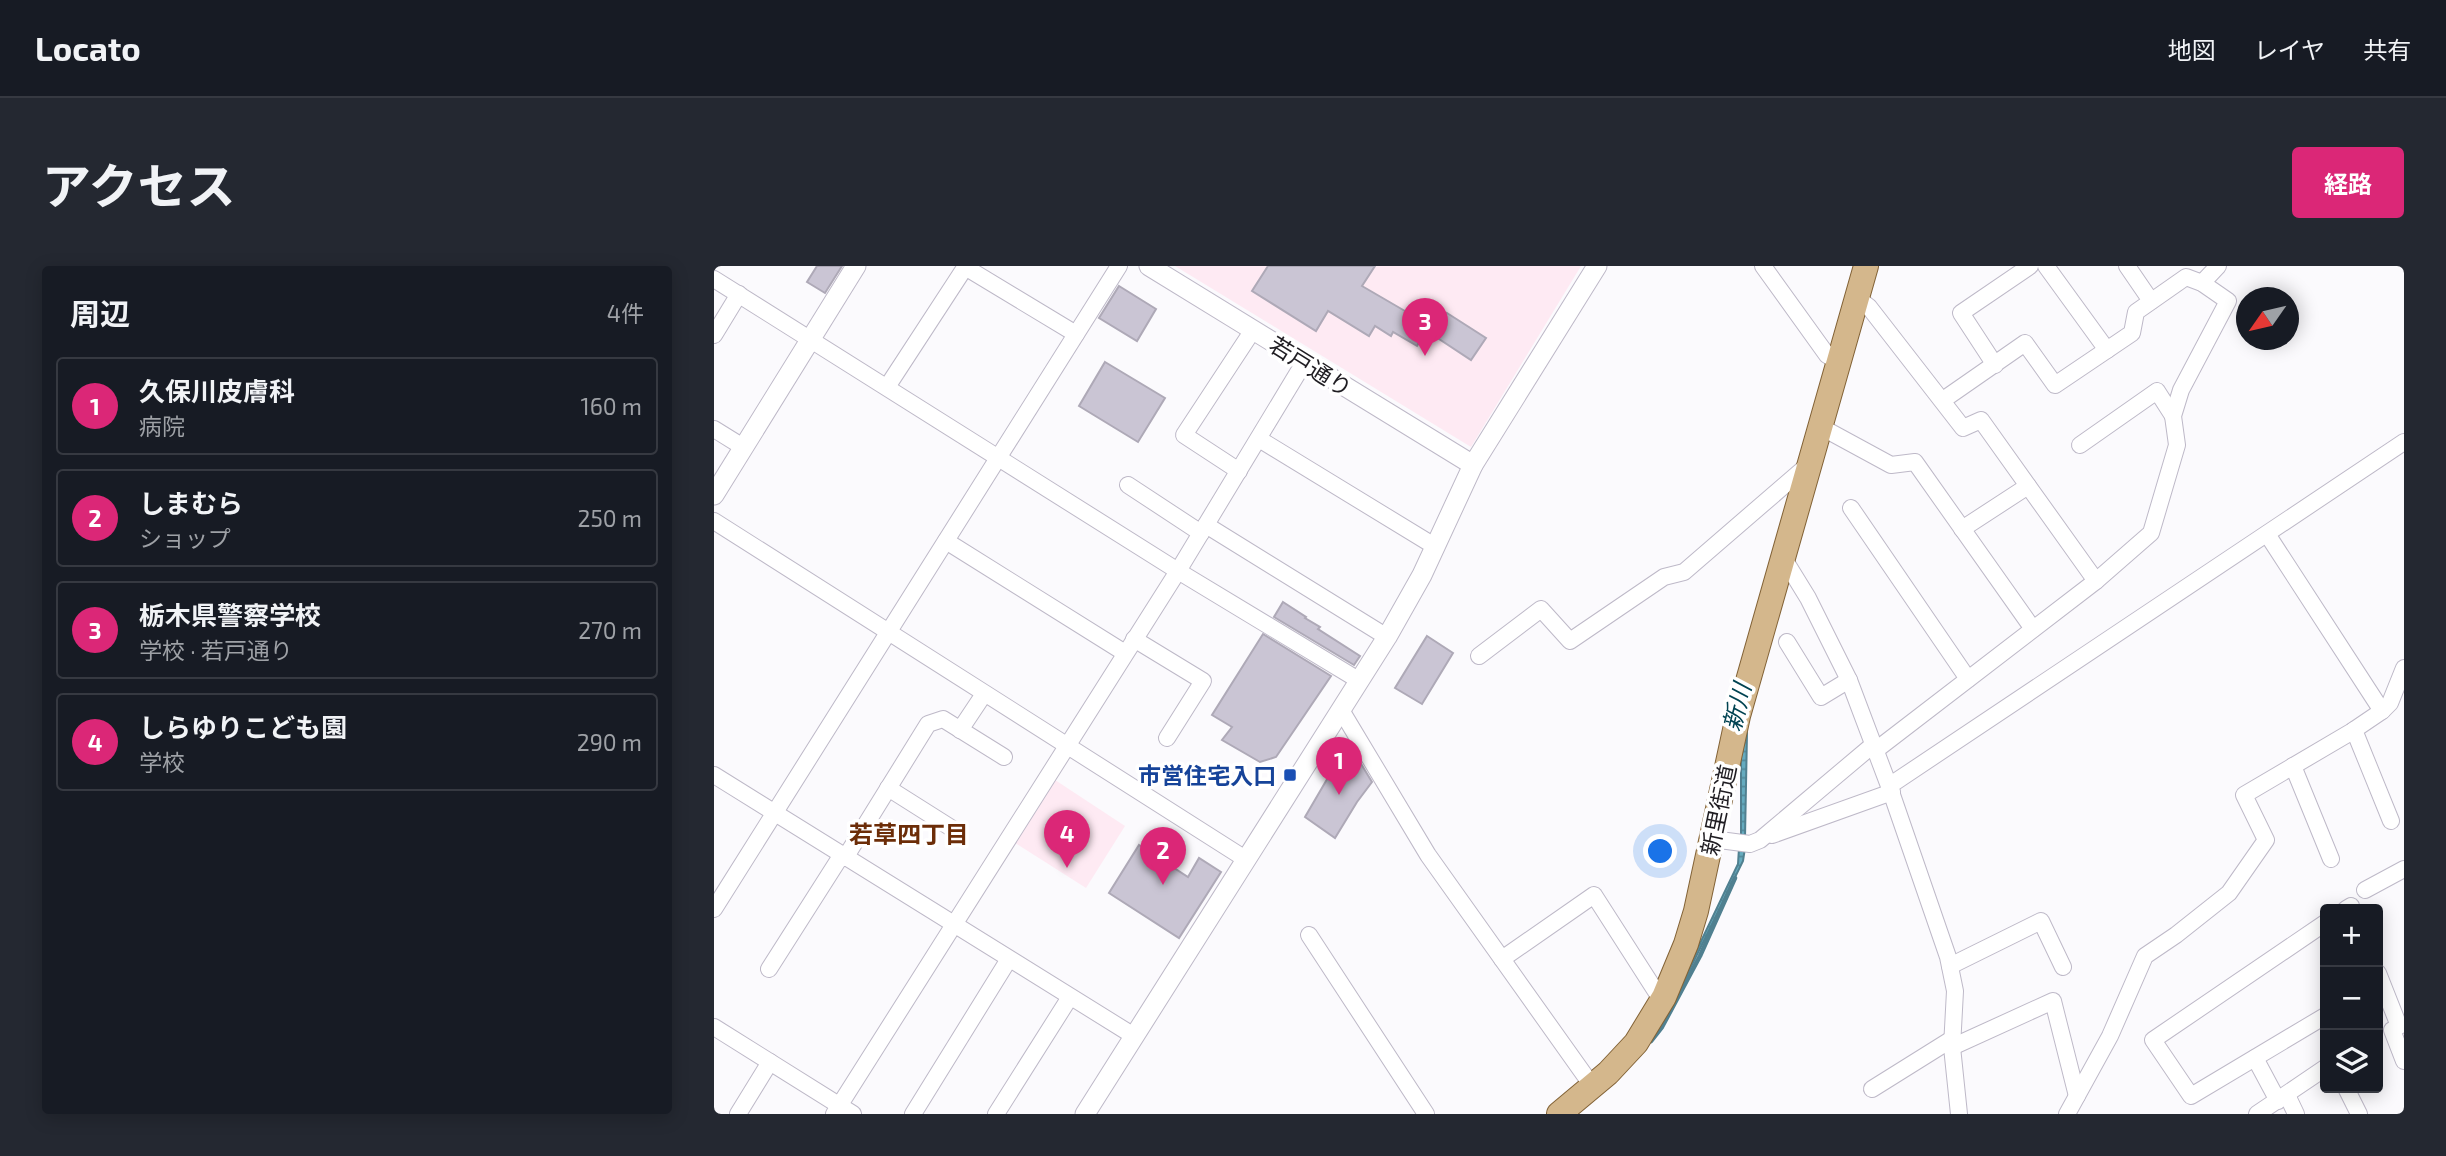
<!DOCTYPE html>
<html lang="ja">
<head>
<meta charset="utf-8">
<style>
  :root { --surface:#171b24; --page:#242831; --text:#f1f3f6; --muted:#9ea1a6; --line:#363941; --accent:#db2777 }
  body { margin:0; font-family:"Exo 2","Noto Sans JP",sans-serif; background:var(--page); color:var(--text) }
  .controls { position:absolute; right:21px; bottom:21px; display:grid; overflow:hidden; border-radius:7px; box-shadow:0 4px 18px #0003 }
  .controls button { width:63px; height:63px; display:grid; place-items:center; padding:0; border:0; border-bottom:2px solid var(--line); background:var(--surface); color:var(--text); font:35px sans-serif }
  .compass { position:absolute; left:1522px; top:21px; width:63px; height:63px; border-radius:50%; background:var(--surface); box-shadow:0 4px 18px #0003; rotate:236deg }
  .you { position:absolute; left:947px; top:586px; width:24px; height:24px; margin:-18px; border:5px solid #fff; border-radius:50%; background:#1a73e8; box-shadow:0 0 0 10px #1a73e833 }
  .badge { display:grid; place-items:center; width:46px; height:46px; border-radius:50%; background:var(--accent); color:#fff; font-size:23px; font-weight:700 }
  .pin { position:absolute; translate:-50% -58px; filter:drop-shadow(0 2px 4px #0008) }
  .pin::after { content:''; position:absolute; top:37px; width:24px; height:21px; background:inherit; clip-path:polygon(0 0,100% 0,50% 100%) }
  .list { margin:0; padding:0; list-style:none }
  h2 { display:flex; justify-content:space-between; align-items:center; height:91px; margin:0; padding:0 28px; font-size:30px }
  h2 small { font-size:23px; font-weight:400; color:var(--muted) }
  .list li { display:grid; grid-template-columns:46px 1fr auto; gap:21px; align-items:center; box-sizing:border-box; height:98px; margin:0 14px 14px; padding:0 14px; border:2px solid var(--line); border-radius:7px }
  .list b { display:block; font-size:26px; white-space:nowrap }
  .list p { margin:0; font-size:23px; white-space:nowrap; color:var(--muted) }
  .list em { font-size:23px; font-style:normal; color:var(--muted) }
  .icon { flex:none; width:38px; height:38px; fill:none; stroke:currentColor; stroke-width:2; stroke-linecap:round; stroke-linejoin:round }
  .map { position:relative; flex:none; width:1690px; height:848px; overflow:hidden; border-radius:7px }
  header { display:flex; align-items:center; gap:42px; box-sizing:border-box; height:98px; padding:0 35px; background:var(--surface); border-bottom:2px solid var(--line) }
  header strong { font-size:33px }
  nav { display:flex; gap:38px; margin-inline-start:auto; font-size:24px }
  .intro { display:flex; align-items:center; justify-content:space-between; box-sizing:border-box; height:168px; padding:0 42px }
  h1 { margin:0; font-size:49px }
  .button { padding:18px 32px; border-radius:7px; background:var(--accent); color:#fff; font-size:24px; font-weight:700 }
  main { display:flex; gap:42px; padding:0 42px }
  aside { flex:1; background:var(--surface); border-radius:7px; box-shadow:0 4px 18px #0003 }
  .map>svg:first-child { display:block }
  .education { fill:#feeaf3 }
  .water { fill:url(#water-rules); stroke:#508090; stroke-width:2 }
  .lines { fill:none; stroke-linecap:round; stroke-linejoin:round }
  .stream { stroke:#508090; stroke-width:4.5 }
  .building { fill:#cac5d4; stroke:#aea9b7; stroke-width:2 }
  .minor-casing { stroke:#beb9c8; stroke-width:18 }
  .tertiary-casing { stroke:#beb9c8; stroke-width:21 }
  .primary-casing { stroke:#826236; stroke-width:26 }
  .minor { stroke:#fff; stroke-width:16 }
  .tertiary { stroke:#fff; stroke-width:19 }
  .primary { stroke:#d4b78c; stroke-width:24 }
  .transit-dot { fill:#1a4fb4; stroke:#fff; stroke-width:2.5 }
  .labels { text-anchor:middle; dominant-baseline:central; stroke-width:7; stroke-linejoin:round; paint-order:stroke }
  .street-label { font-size:23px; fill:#1f1d22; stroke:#fff }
  .transit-label { font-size:23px; font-weight:bold; fill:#164399; stroke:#fff; text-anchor:end }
  .water-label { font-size:24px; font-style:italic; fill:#014352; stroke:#fff }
  .neighbourhood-label { font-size:24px; font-weight:bold; fill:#6c2d08; stroke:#fff }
</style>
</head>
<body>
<header>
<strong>Locato</strong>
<nav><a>地図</a><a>レイヤ</a><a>共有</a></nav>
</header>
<div class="intro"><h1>アクセス</h1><a class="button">経路</a></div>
<main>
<aside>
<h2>周辺<small>4件</small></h2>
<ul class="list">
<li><span class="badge">1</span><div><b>久保川皮膚科</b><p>病院</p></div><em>160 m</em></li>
<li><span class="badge">2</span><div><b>しまむら</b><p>ショップ</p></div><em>250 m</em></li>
<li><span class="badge">3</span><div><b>栃木県警察学校</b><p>学校 · 若戸通り</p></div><em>270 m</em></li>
<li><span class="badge">4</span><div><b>しらゆりこども園</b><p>学校</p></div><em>290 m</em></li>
</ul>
</aside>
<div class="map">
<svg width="1690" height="848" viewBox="0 0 1690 848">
  <defs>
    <pattern id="water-rules" width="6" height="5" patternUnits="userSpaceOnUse" patternTransform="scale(1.75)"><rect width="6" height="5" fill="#65abbf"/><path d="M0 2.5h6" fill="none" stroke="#538b9b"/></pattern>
  </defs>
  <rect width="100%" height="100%" fill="#fbfafd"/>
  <g class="education">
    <path d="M461,0H867L757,181Z"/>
    <path d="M335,510L411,560L372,622L295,573Z"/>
  </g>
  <g class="water">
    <path d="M1027,465L1033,467L1031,572H1027Z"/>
    <path d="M1025,582H1031L1029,595L952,752L923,791L968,715L1024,598Z"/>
  </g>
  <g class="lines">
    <path class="stream" d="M937,775L948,761L986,690L1021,612"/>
  </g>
  <g class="building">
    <path d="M103,0H128L111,27L93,16Z"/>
    <path d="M554,0H661L648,20L715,59L703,80L679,66L677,70L661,60L655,70L614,45L602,65L538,25Z"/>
    <path d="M405,20L442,43L423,75L385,52Z"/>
    <path d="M733,47L772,72L757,94L719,69Z"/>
    <path d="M391,96L451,132L424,176L365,140Z"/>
    <path d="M569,336L592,351L591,352L606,361L604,363L646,390L640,399L560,351Z"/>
    <path d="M549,368L617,410L562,491L546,496L508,474L518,461L498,449Z"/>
    <path d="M713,370L739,387L708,438L681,422Z"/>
    <path d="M629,474L635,478L658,516L643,536L621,572L591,551L619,503L611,497Z"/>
    <path d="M425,579L474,611L485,592L507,606L465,672L395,627Z"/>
  </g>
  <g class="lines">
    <defs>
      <g id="minor">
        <path d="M1049,0L1113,89L1125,96"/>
        <path d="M1332,0L1393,84"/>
        <path d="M1413,0L1437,35"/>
        <path d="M251,1L362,68"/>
        <path d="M0,13L464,305L646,415"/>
        <path d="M1488,17L1504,0"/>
        <path d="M1143,32L1155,41L1249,162L1267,154L1382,315"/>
        <path d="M0,69L25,28"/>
        <path d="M1281,99L1247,47L1316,0"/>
        <path d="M173,121L252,0"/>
        <path d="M1107,161L1177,199L1201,196L1319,363"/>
        <path d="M0,163L29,181"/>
        <path d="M545,173L722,281"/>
        <path d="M1366,179L1443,125L1459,150"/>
        <path d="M525,205L470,169L539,64"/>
        <path d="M414,219L487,267"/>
        <path d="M1137,242L1254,413"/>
        <path d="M0,255L533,594"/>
        <path d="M492,259L673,371"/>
        <path d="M1248,263L1314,220"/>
        <path d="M1553,268L1668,445"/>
        <path d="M232,275L411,387"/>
        <path d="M1070,293L1094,332L1135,414L1175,520L1234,691L1241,725L1238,781L1245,848"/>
        <path d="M420,373L489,415L453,472"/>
        <path d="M1073,376L1107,431L1135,414"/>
        <path d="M765,390L827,343L856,375L950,311L970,306L1095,198"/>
        <path d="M627,444L714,589L879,821"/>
        <path d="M246,464L270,428"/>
        <path d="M1640,464L1677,555"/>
        <path d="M1162,484L1382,315L1437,267L1463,179L1459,150L1467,124L1514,35L1488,17L1472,11L1422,46L1418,67L1341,119L1311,77L1229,134"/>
        <path d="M1579,500L1617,593"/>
        <path d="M0,509L420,770"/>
        <path d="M1175,520L1690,176"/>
        <path d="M174,522L242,565"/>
        <path d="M1058,569L1178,526"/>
        <path d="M998,573L1036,578L1046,574L1160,478"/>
        <path d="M131,592L214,458L229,453L290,491"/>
        <path d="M1651,624L1690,603"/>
        <path d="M0,643L405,0"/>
        <path d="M1632,643L1637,640L1638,643"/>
        <path d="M1611,657L1439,774L1477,830L1611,750"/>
        <path d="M595,669L712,848"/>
        <path d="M788,693L880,629L948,735"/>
        <path d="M1236,700L1327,655L1349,701"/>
        <path d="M55,703L127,590"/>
        <path d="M1664,707L1685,760"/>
        <path d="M0,761L139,848"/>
        <path d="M1678,764L1690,795"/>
        <path d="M1238,781L1339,735L1363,830"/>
        <path d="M1541,792L1564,835"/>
        <path d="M1632,822L1645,848"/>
        <path d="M1158,823L1238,773"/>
        <path d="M1573,829L1582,848"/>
        <path d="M24,848L56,796"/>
        <path d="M120,848L464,305L591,95"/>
        <path d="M199,848L295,693"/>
        <path d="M282,848L356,731"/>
        <path d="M1353,848L1396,770L1431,690L1462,669L1515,627L1552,574L1530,529L1637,466L1668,445L1676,437L1690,402"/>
        <path d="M1543,848L1611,802"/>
      </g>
      <g id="tertiary">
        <path d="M435,0L759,199"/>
        <path d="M0,229L142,0"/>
        <path d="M371,848L673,371L708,309L759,199L883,0"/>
      </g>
      <path id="primary" d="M845,848L894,807L922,777L950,731L972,678L982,645L1024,450L1152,0"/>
    </defs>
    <use href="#minor" class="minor-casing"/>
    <use href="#tertiary" class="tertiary-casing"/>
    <use href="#primary" class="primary-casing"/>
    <use href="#minor" class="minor"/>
    <use href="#tertiary" class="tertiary"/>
    <use href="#primary" class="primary"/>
  </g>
  <rect class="transit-dot" x="569" y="502" width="14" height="14" rx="3.5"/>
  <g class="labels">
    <g class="street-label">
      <text transform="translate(597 100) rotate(32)">若戸通り</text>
      <text transform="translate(1004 544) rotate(-78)">新里街道</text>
    </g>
    <g class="transit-label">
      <text x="562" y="509">市営住宅入口</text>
    </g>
    <g class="water-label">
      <text transform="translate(1022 441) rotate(-76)">新川</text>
    </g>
    <g class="neighbourhood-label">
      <text x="195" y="567">若草四丁目</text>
    </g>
  </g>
</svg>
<div class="controls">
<button>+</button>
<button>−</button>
<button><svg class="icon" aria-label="layers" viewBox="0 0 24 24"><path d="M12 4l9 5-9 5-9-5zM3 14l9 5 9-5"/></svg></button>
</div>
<svg class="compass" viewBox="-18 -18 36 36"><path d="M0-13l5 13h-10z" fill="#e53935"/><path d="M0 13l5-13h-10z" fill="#9ea1a6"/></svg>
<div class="you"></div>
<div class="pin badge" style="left:625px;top:529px">1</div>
<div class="pin badge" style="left:449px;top:619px">2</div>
<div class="pin badge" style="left:711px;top:90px">3</div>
<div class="pin badge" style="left:353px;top:602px">4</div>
</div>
</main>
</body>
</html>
